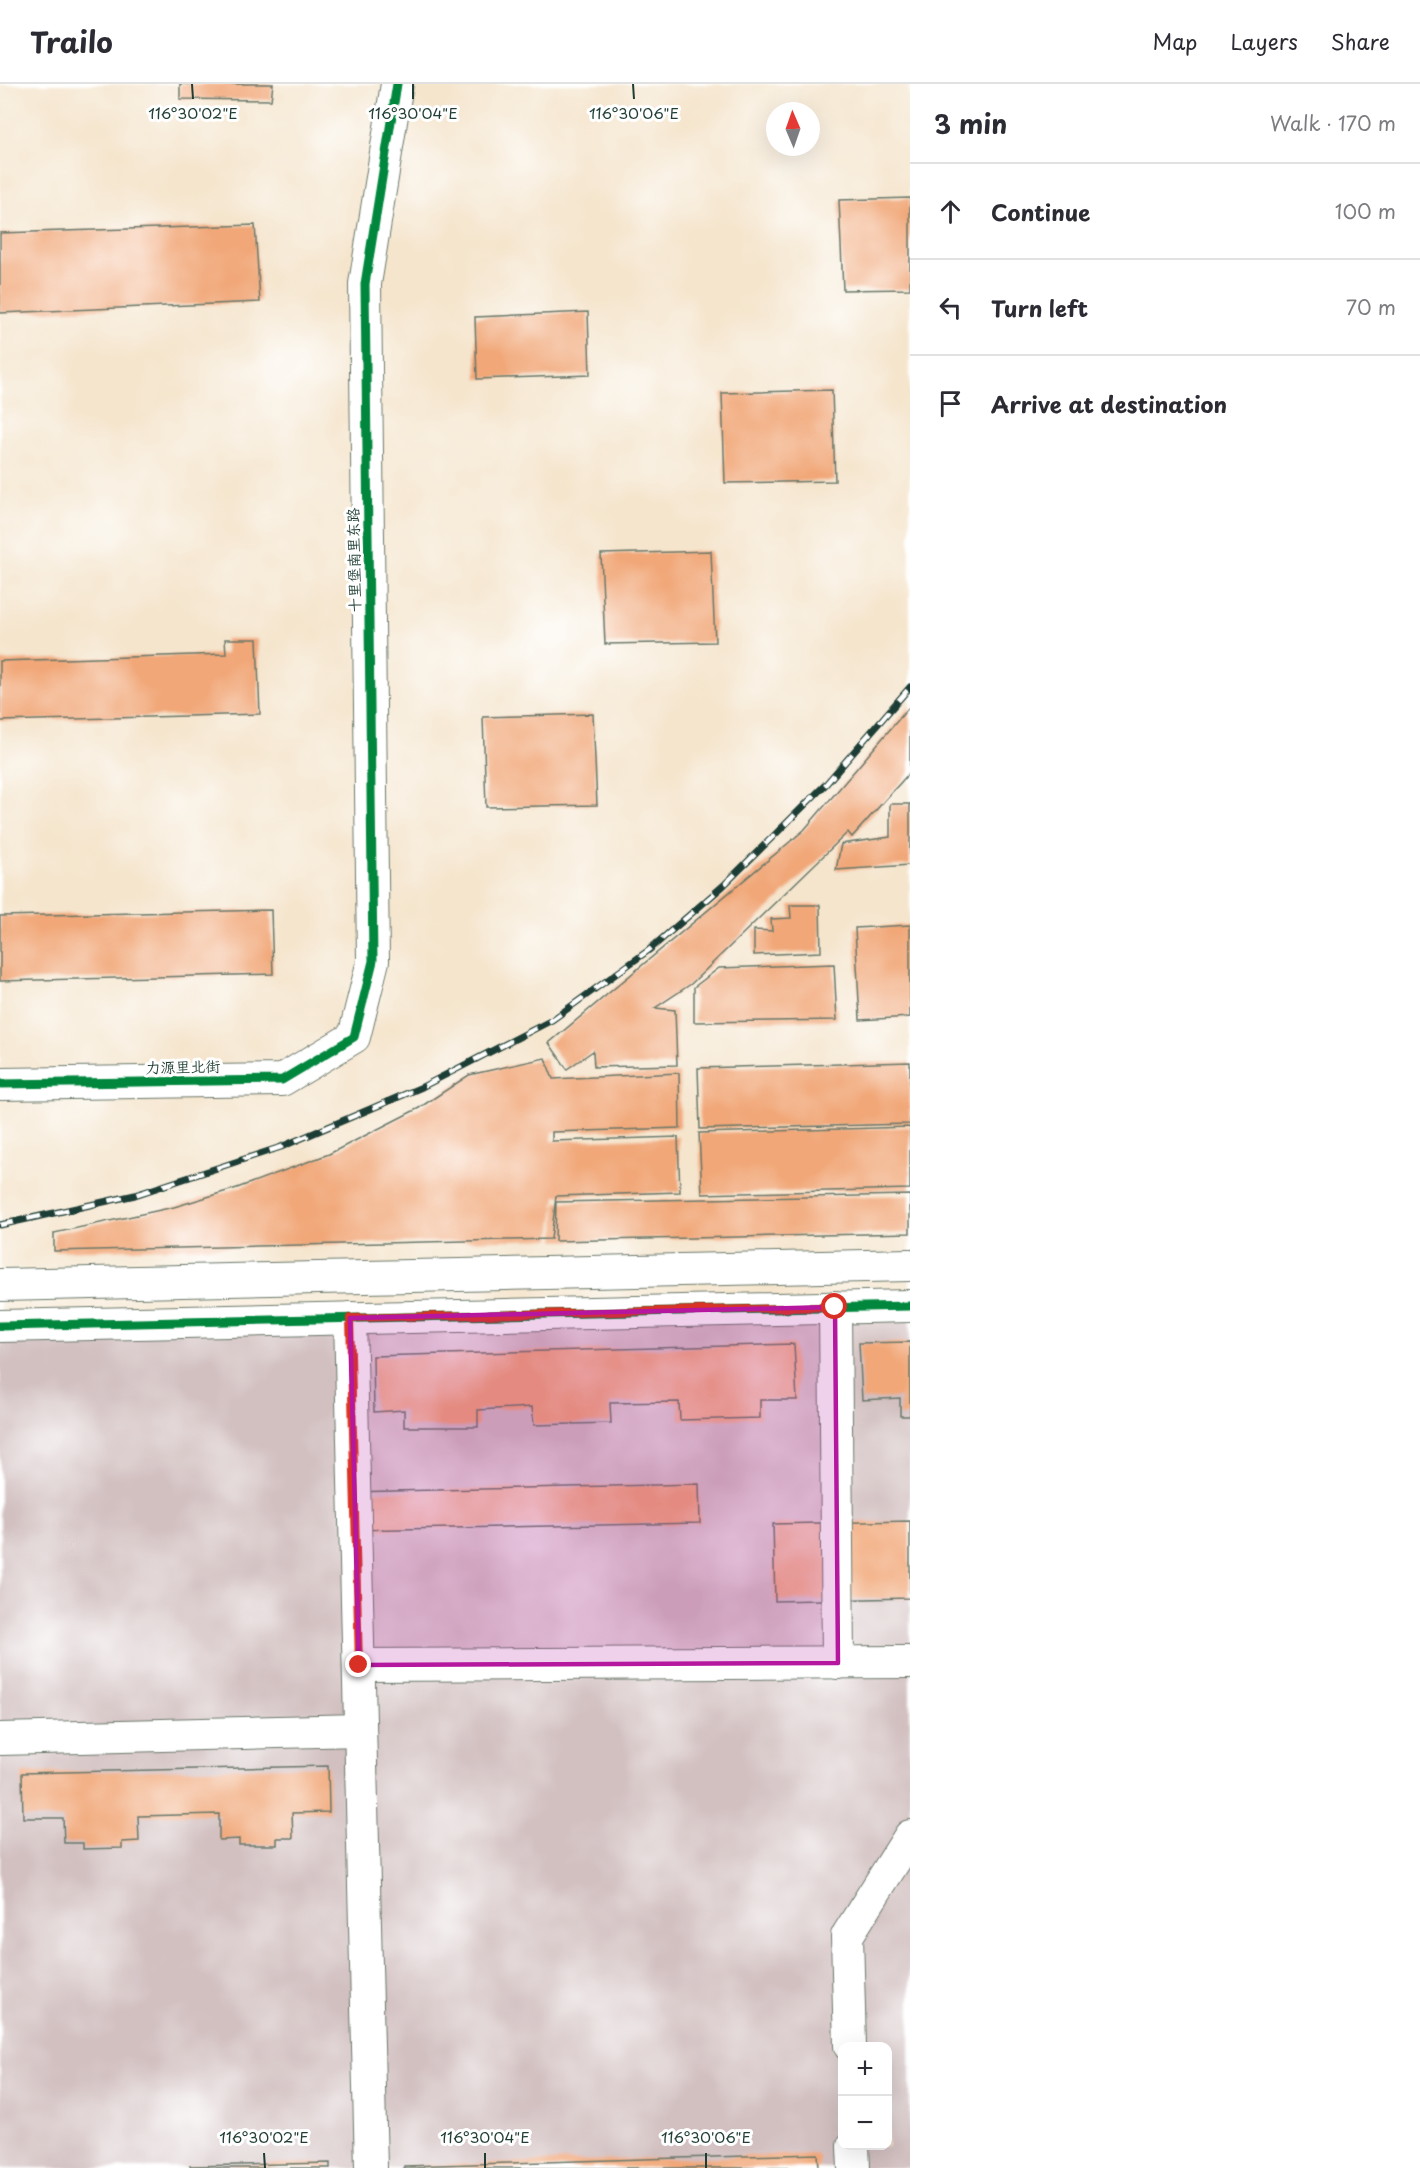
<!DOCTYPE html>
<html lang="en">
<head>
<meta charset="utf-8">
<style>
  :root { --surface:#fff; --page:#f7f7f7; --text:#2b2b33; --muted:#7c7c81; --line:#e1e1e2 }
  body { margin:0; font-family:"Playpen Sans","LXGW WenKai TC",sans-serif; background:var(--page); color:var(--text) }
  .controls { position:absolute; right:18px; bottom:18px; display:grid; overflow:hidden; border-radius:12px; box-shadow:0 6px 24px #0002 }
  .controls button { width:54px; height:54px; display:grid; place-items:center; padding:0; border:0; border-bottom:2px solid var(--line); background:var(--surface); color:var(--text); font:30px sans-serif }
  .compass { position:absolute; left:766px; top:18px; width:54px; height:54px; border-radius:50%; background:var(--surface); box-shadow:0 6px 24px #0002; rotate:358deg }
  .stop { position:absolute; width:18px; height:18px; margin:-14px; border:4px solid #d93025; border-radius:50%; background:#fff }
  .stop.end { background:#d93025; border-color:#fff; box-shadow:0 2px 6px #0008 }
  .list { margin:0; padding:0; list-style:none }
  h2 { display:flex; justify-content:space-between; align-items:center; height:78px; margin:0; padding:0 24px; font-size:26px }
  h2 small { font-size:20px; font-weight:400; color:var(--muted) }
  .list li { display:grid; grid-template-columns:39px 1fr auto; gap:18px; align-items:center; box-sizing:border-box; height:96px; padding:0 24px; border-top:2px solid var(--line) }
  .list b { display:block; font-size:22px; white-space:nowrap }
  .list em { font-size:20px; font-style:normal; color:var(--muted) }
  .icon { flex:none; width:33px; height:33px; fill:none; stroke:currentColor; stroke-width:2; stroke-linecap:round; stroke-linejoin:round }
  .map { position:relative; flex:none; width:910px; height:2084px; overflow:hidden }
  header { display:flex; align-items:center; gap:36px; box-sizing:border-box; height:84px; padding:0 30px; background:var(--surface); border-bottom:2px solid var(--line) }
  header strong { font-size:28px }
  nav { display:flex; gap:33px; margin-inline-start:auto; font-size:21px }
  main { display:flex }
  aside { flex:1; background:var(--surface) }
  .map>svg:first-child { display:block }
  .industrial { fill:#d2bfc0; fill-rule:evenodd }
  .building { fill:#f1a778 }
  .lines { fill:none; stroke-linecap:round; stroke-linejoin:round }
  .minor-casing { stroke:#6a786a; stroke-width:34 }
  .minor { stroke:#fff; stroke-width:32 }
  .rail-casing { stroke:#1f3d34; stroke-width:7 }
  .rail { stroke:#fff; stroke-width:4.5; stroke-dasharray:14; stroke-linecap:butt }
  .cycleway-casing { stroke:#fff; stroke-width:13 }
  .cycleway { stroke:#00873e; stroke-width:9 }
  .route { stroke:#d93025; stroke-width:8 }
  .marked { fill:#b5179e; fill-opacity:0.2; stroke:#b5179e; stroke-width:4.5; stroke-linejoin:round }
  .ticks { fill:none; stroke:#1f3d34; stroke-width:2 }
  .labels { text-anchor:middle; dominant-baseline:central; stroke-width:6; stroke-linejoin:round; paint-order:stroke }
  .street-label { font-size:15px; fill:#1f3d34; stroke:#fff }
  .ticks-label { font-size:15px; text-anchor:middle; fill:#1f3d34; stroke:#fff; stroke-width:6; stroke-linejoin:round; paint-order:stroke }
</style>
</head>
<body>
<header>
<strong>Trailo</strong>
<nav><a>Map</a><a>Layers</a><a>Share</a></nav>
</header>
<main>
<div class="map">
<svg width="910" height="2084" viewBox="0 0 910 2084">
  <rect width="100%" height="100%" fill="#fff"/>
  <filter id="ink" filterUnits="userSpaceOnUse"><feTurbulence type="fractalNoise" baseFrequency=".0167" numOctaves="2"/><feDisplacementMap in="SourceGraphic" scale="12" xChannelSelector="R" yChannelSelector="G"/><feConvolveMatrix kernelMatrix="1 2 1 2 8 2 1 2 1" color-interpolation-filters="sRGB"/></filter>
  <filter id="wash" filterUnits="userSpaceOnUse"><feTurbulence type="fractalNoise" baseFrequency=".008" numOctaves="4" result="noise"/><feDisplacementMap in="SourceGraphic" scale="24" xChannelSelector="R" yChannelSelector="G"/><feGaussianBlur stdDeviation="1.35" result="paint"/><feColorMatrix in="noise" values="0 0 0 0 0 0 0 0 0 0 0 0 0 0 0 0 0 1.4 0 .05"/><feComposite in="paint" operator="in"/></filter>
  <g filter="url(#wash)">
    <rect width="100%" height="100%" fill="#f5e5cd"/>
    <path class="industrial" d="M910,1229V2084H0V1249ZM842,1962H888V2062H842Z"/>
    <g id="blocks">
      <g class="building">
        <path d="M180,0H273L271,16L180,15Z"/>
        <path d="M910,114V205L843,206L839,116Z"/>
        <path d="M255,141L260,218L0,229V149Z"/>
        <path d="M588,228L590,291L477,295L475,233Z"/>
        <path d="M832,306L835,397L725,399L722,309Z"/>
        <path d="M711,467L715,558L605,560L601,470Z"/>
        <path d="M225,555H257L260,630L0,637V577L226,570Z"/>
        <path d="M910,622V688L852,753L848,748L691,900L655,924L675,926L677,981L594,983L593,967L567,985L549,959L804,746Z"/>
        <path d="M593,630L597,721L486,723L483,633Z"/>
        <path d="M890,720H910V781L836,786L841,760L890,753Z"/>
        <path d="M790,821H820L821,868L754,871V846L772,847L771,835L791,834Z"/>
        <path d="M271,826L273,890L0,897V832Z"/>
        <path d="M910,841V933L860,936L855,844Z"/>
        <path d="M834,880L837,936L694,938V903L719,884Z"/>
        <path d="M545,974L553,995L679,989L680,1044L552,1048V1057L678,1053L680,1108L556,1112L551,1155L54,1167V1149L174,1123L237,1104L329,1070L419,1024L469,991Z"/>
        <path d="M910,978V1040L700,1045L698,984Z"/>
        <path d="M910,1043V1105L702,1110L699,1049Z"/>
        <path d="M910,1111V1149L555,1157L556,1118Z"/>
        <path d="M910,1258V1332H900V1314L862,1316L859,1259Z"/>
        <path d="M794,1260L797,1316H760V1334L680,1336L679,1318L610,1319L611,1339L534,1341L532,1323L478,1326V1343H404V1326L374,1328L373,1272Z"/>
        <path d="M699,1400L700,1439L348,1446L347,1408Z"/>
        <path d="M910,1437V1514L775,1517L773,1440Z"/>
        <path d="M328,1682L329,1728L292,1729L293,1754H277V1761H239V1755L219,1756V1730L138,1732L139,1757L122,1758V1764L83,1765V1759H64L63,1734H23L22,1689Z"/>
        <path d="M818,2070L819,2084H404V2082Z"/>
        <path d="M330,2079V2084H191L190,2082Z"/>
      </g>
    </g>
  </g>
  <g filter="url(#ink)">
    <use href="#blocks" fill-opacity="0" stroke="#6a786a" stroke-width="1.5"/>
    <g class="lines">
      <defs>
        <g id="minor">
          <path d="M0,1000L282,996L354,953L373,877L365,200L397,0"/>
          <path d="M0,1201L910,1181"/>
          <path d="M835,1223L838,1579"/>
          <path d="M350,1234L371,2084"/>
          <path d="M0,1242L910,1222"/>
          <path d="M359,1581L910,1578"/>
          <path d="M0,1655L360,1646"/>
          <path d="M850,1962L847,1852L910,1752"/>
          <path d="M853,2062L854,2084"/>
        </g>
      </defs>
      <use href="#minor" class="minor-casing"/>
      <use href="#minor" class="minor"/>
      <defs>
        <path id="rail" d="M0,1141L135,1111L281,1063L422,1003L552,936L649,866L723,802L826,700L910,603"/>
      </defs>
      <use href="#rail" class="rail-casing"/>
      <use href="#rail" class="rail"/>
      <defs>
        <g id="cycleway">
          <path d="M0,1000L282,996L354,953L373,877L365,200L397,0"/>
          <path d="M0,1242L910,1222"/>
        </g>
      </defs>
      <use href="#cycleway" class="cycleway-casing"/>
      <use href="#cycleway" class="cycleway"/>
    </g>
  </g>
  <g class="lines" filter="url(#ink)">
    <path class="route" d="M359,1581L350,1234L835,1223"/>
  </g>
  <path class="marked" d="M835,1223L838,1579L359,1581L350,1234Z"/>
  <path class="ticks" d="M192,0L193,15M413,0V15M633,0L634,15M264,2069L265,2084M485,2069V2084M706,2069V2084"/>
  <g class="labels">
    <g class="street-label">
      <text transform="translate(353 476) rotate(-91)">十里堡南里东路</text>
      <text transform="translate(183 982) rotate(-1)">力源里北街</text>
    </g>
  </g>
  <g class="ticks-label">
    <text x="193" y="35">116°30'02"E</text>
    <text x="413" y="35">116°30'04"E</text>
    <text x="634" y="35">116°30'06"E</text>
    <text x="264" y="2059">116°30'02"E</text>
    <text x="485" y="2059">116°30'04"E</text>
    <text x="706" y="2059">116°30'06"E</text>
  </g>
</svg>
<div class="controls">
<button>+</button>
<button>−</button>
</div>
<svg class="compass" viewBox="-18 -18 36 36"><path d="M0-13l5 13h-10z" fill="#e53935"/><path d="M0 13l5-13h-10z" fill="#7c7c81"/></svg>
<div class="stop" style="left:835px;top:1223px"></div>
<div class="stop end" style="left:359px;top:1581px"></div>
</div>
<aside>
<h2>3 min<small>Walk · 170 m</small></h2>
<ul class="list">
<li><svg class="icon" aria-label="ahead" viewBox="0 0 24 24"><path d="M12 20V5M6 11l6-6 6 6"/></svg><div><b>Continue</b></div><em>100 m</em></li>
<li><svg class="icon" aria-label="left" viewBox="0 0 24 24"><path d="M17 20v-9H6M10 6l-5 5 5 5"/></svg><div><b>Turn left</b></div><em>70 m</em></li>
<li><svg class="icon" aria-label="arrive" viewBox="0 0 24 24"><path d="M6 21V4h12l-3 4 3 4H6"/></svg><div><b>Arrive at destination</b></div></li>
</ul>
</aside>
</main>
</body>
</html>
